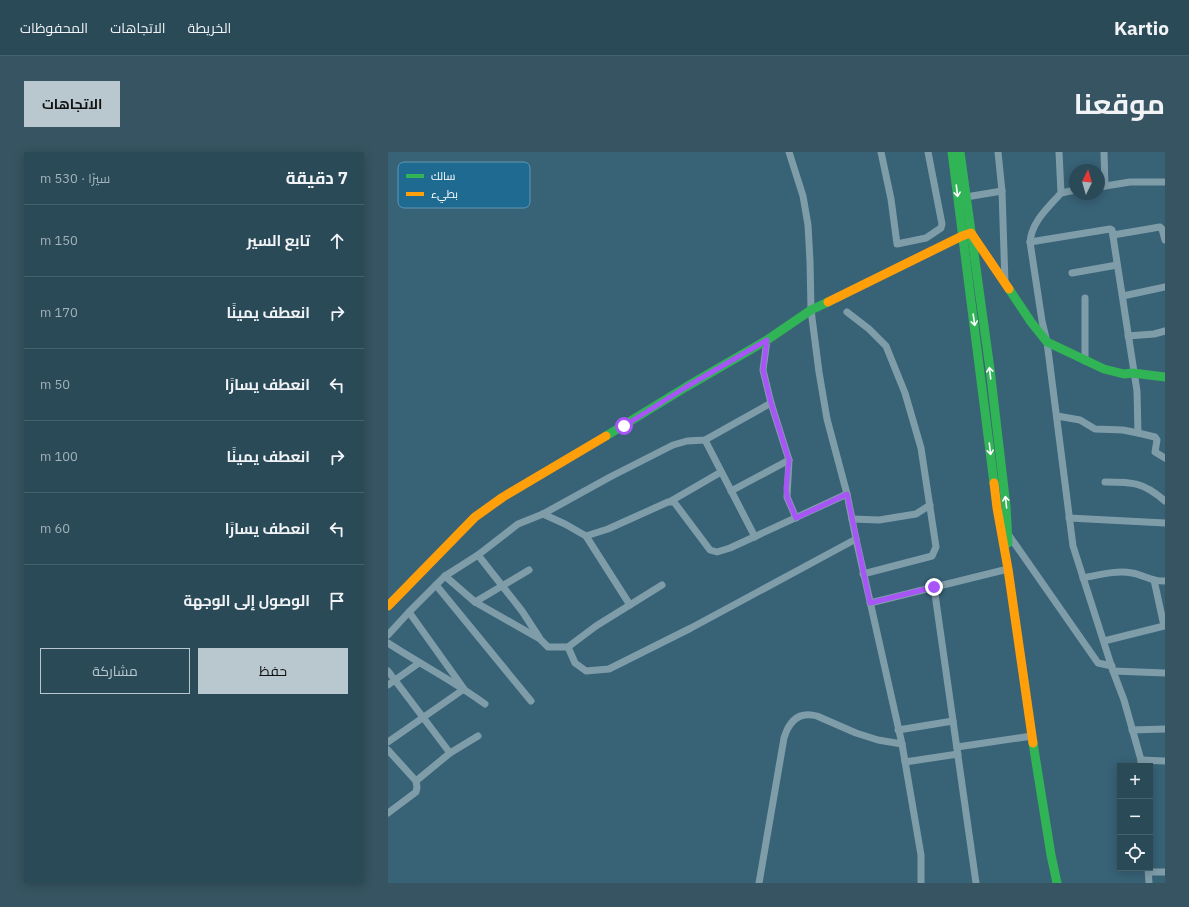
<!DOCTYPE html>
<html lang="ar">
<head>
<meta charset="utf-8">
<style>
  :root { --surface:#2a4a58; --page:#365461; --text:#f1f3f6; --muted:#a5b3ba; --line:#46626e; --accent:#b9c8cf }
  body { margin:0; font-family:"IBM Plex Sans",Cairo,sans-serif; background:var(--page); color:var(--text); direction:rtl }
  .controls { position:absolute; right:12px; bottom:12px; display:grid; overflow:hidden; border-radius:0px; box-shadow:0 2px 10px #0003 }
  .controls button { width:36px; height:36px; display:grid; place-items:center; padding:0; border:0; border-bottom:1px solid var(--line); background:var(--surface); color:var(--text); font:20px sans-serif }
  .compass { position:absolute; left:681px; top:12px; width:36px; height:36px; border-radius:50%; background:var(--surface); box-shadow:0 2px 10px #0003; rotate:5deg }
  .stop { position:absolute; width:12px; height:12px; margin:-9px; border:3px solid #a855f7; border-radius:50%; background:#fff }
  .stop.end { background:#a855f7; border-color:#fff; box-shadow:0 1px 4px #0008 }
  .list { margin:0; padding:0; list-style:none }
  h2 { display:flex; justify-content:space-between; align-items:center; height:52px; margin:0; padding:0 16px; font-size:17px }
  h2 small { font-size:13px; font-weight:400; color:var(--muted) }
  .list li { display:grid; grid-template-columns:26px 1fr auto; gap:12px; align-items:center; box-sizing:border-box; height:72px; padding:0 16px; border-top:1px solid var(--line) }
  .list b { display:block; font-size:15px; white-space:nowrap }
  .list em { font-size:13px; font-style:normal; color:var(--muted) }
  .actions { display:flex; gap:8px; padding:12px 16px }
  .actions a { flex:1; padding:9px 0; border:1px solid var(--accent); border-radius:0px; text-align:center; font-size:14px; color:var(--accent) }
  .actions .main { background:var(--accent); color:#111 }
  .icon { flex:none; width:22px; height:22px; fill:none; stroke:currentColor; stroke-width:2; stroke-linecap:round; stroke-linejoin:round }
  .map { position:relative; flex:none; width:777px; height:731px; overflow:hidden; direction:ltr; border-radius:0px }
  header { display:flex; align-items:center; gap:24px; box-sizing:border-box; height:56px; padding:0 20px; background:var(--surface); border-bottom:1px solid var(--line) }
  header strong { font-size:19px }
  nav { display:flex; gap:22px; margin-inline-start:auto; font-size:14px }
  .intro { display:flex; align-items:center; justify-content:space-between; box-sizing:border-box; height:96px; padding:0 24px }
  h1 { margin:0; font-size:28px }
  .button { padding:10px 18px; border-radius:0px; background:var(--accent); color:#111; font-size:14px; font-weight:700 }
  main { display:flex; gap:24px; padding:0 24px }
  aside { flex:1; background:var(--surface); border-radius:0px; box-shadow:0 2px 10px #0003 }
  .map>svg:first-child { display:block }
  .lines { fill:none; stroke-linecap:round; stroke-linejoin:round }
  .street { stroke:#7f9da9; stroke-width:7 }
  .fast { stroke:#30b455; stroke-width:9 }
  .slow { stroke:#ff9f0a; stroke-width:9 }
  .oneway { stroke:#fff }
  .route { stroke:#a855f7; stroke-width:5 }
  .key { fill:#1e6a90; stroke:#6297b1; stroke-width:1 }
  .key-label { font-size:11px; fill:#fff }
</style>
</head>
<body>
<header>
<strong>Kartio</strong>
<nav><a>الخريطة</a><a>الاتجاهات</a><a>المحفوظات</a></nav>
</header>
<div class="intro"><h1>موقعنا</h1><a class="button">الاتجاهات</a></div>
<main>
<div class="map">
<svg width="777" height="731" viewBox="0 0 777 731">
  <rect width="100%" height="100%" fill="#386276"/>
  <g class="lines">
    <g class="street">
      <path d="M401,0L415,44L420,73L422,109L423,158L431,220L439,267L459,342L468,387L514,592L533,703V731"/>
      <path d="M493,0L503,47L509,92L538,86L553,76L554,72L540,0"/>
      <path d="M610,0L614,39L617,131"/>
      <path d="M671,0L673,41"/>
      <path d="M716,0L717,34"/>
      <path d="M711,35L742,30H777"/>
      <path d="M687,38L673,41C660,56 644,69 642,90L654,169L659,190L685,394L725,519L736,548L753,608V614"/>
      <path d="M578,45L614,39"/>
      <path d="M725,83L772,75L774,77L777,88"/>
      <path d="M642,90L722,77L724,78L749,239L750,281L767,285L769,288L767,300L777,306"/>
      <path d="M684,121L729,113"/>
      <path d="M735,144L777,135"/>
      <path d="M697,146V209"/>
      <path d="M459,160L481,177L498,194L517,241L533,296L548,395L544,404L475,422"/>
      <path d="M740,184L766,182L777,179"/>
      <path d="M379,188L375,218L383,251L401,308L399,345L408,366"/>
      <path d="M669,264L692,268L707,277L735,278L750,281"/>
      <path d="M317,288L367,385"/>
      <path d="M717,330C745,330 755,330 777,349"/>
      <path d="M343,339L401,308"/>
      <path d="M283,349L333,320"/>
      <path d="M155,362L177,372L198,384L220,377L280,350H286L322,398L329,400L342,396L459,342"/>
      <path d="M681,366L777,371"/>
      <path d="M464,367L491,368L528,362L542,353"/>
      <path d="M620,382L710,511L724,514"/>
      <path d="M198,384L242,453"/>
      <path d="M90,403L134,459L151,485"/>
      <path d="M57,424L87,450L152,487L160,495H180L208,474L274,433"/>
      <path d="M695,426C711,423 728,418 744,421C756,423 765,430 777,429"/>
      <path d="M48,433L143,549"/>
      <path d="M546,435L588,731"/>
      <path d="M87,450L141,418"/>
      <path d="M482,451L620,417"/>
      <path d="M0,483L21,460L57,424L90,403L130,372L155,362L222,325L285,293L299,289L317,288L383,251"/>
      <path d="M716,489L776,474L766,428"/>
      <path d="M0,491C32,512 66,529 97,552"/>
      <path d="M180,495L187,511L198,519L221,517L303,476L468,387"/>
      <path d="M0,519L62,601"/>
      <path d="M725,519L777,521"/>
      <path d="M0,533L31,511"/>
      <path d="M510,578L565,569"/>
      <path d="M744,578L777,577"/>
      <path d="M0,590L76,537L21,460"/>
      <path d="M569,595L644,584"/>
      <path d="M0,598L28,629L29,635L28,640L0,661"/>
      <path d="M753,608L777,609"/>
      <path d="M517,610L570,602"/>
      <path d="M28,629L62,601L90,584"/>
      <path d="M760,716L761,731"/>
      <path d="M761,720H777"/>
      <path d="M371,731L396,586C401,569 411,559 429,564L468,581L490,588L514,592"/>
    </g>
    <g class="fast">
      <path d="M564,0L606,331"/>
      <path d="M572,0L602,217L618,354L620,391"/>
      <path d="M621,137L643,170L659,190L716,217L736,222L745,221L777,225"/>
      <path d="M218,284L298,235L379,188L423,158L440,150"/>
      <path d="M645,591L663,703L669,731"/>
    </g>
    <g class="slow">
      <path d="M440,150L574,84L583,81L621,137"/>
      <path d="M606,331L609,356L620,417L645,591"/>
      <path d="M0,454L87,365L115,345L218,284"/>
    </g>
  </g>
  <defs><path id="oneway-shaft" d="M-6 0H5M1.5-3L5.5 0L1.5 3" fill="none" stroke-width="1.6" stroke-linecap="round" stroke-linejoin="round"/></defs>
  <g class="oneway">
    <use href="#oneway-shaft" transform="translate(569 39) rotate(83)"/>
    <use href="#oneway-shaft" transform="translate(586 168) rotate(82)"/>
    <use href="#oneway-shaft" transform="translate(602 221) rotate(-97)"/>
    <use href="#oneway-shaft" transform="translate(602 297) rotate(83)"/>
    <use href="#oneway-shaft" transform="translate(618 350) rotate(-96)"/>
  </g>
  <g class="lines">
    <path class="route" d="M236,274L298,235L379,188L375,218L383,251L401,308L398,336L399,345L408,366L459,342L482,451L546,435"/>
  </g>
  <rect x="10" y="10" width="132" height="46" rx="6" class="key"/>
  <rect x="18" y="22" width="18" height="4" fill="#30b455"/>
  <rect x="18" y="40" width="18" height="4" fill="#ff9f0a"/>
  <g class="key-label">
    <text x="43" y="28">سالك</text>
    <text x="43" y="46">بطيء</text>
  </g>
</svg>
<div class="controls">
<button>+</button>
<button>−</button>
<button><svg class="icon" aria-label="locate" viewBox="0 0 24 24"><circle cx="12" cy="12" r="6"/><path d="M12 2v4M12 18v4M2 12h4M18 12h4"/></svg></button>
</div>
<svg class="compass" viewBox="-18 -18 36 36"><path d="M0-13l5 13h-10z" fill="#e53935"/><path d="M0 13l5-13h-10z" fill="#a5b3ba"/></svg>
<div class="stop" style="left:236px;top:274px"></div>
<div class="stop end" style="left:546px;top:435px"></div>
</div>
<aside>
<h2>7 دقيقة<small>سيرًا · 530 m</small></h2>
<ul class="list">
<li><svg class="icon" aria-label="ahead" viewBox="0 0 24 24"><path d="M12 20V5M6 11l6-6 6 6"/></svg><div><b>تابع السير</b></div><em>150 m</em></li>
<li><svg class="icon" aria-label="right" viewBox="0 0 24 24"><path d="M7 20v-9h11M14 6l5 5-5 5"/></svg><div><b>انعطف يمينًا</b></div><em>170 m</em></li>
<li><svg class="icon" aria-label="left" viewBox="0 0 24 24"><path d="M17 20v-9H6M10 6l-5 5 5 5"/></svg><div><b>انعطف يسارًا</b></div><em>50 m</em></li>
<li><svg class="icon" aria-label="right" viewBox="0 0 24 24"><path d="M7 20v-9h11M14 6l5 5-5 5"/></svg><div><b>انعطف يمينًا</b></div><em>100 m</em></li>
<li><svg class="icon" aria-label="left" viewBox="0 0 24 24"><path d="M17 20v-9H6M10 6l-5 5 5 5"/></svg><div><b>انعطف يسارًا</b></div><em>60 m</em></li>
<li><svg class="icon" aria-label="arrive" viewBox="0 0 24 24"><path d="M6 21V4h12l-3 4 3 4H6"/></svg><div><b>الوصول إلى الوجهة</b></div></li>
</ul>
<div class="actions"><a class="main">حفظ</a><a>مشاركة</a></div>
</aside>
</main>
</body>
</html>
